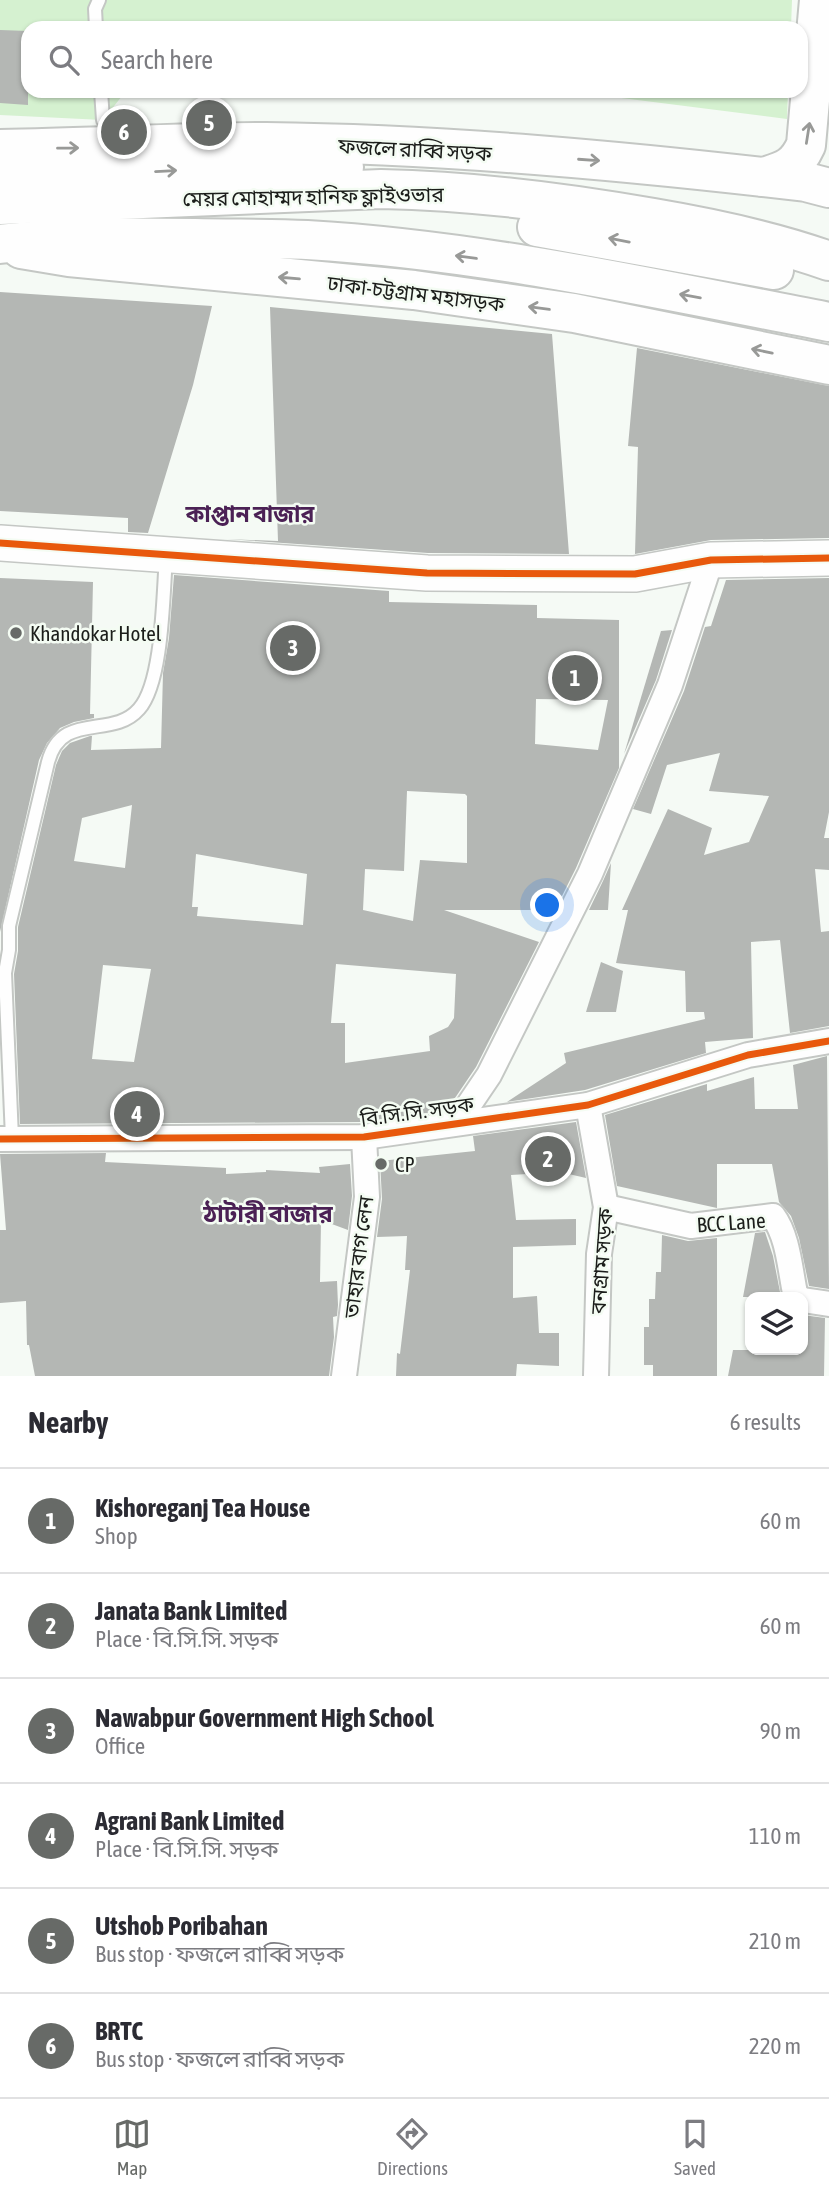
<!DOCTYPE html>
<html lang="en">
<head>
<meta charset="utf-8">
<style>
  :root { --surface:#fff; --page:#f7f7f7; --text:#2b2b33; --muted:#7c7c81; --line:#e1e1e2; --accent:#676a67 }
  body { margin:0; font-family:"Asap Condensed","Noto Sans Bengali",sans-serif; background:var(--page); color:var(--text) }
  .controls { position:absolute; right:21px; bottom:21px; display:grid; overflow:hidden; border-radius:14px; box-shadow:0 2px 5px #0004 }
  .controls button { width:63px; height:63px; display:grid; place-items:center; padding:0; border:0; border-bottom:2px solid var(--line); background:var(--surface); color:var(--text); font:35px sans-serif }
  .you { position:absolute; left:548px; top:906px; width:24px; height:24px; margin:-18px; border:5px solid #fff; border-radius:50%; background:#1a73e8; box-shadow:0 0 0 10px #1a73e833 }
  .badge { display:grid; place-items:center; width:46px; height:46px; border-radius:50%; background:var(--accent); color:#fff; font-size:23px; font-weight:700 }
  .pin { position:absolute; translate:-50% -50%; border:4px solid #fff; box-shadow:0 2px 7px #0006 }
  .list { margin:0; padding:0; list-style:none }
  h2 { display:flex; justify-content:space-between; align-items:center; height:91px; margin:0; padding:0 28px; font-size:30px }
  h2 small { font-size:23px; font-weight:400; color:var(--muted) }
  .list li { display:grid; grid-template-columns:46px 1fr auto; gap:21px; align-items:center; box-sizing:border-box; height:105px; padding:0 28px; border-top:2px solid var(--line) }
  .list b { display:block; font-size:26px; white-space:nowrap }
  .list p { margin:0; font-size:23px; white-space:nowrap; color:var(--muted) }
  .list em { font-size:23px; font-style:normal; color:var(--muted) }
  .icon { flex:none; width:38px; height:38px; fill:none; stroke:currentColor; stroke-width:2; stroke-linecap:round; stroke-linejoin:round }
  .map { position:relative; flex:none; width:829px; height:1376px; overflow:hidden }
  .search { position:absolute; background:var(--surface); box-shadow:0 2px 5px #0004; left:21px; right:21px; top:21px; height:77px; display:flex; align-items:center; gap:18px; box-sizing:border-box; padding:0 24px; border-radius:21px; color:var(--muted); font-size:26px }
  .sheet { height:721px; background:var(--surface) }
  nav { display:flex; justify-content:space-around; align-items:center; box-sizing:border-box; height:98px; border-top:2px solid var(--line); background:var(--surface); font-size:19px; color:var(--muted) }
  nav a { display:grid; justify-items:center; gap:4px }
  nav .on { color:var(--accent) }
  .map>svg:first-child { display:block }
  .green { fill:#d5f1d0 }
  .building { fill:#b4b7b4; fill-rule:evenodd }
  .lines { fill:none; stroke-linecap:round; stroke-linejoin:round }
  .lane-casing { stroke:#c4c7c4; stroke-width:16 }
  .street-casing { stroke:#c4c7c4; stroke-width:28 }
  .secondary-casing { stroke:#c4c7c4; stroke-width:38 }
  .primary-casing { stroke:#c4c7c4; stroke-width:42 }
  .highway-casing { stroke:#c4c7c4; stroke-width:42 }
  .lane { stroke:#fefefe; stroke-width:12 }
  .street { stroke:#fefefe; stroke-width:24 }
  .secondary { stroke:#fefefe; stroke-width:35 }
  .primary { stroke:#fefefe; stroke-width:38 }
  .highway { stroke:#fefefe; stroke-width:38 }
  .cycleway-casing { stroke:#f4fcf3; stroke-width:11 }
  .cycleway { stroke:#e8590c; stroke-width:7 }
  .oneway { stroke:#989997 }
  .poi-dot { fill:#676a67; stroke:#f4fcf3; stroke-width:2.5 }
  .labels { text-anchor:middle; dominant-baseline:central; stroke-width:5; stroke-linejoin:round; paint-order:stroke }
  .street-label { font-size:21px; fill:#1b1d1a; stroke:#f4fcf3 }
  .poi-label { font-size:21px; fill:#1b1d1a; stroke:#f4fcf3; text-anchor:start }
  .neighbourhood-label { font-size:23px; font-weight:bold; fill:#4b2155; stroke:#f4fcf3 }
  .quarter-label { font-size:24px; font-weight:bold; fill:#4b2155; stroke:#f4fcf3 }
</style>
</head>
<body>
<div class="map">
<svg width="829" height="1376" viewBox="0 0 829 1376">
  <rect width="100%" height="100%" fill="#f5faf5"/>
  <g class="green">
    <path d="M0,0H792L791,28H28V91H126L103,120L0,115Z"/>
    <path d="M561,91H788L787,119L582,93Z"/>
  </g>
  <g class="building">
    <path d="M0,30L28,31V105L0,103Z"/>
    <path d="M0,292L212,306L193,385L148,533L128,532V518L0,511Z"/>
    <path d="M270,307L552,334L569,554L428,553L226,539L278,541Z"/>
    <path d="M637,348L829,386V538L711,540L635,554L638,447L628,446Z"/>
    <path d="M174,575L389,591V602L537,605V618L619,620V768L576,868L555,910H444L539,942L476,1067L455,1098L435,1112L363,1122L20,1124L14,974L18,951V927L56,765L62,751L70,743L90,736H92L91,750L161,748L163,673L169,638ZM536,699L608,700L598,750L535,744ZM407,791L465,794L467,796V863L420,860L413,921L363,910L365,869L404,871ZM132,805L125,868L74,861L82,818ZM196,854L307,874L303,925L197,916L198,907H192ZM336,964L456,974L454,1018L448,1027L429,1036L430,1051L345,1063V1023H331ZM103,965L151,969L134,1062L92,1059Z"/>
    <path d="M0,578L93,582L90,714H94V718L74,722L60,728L47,743L39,760L0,932Z"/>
    <path d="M829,578V812L824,838H829V870L815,869L821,932L829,931V1026L790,1033L780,940L751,942L753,1038L705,1042L706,1053L585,1090L507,1102L566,1063L564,1053L705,1019L704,1012H686L685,971L616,963L628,910H622L668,809L712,828L704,855L749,842L769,796L709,791L720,753L667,765L651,814L633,809L684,691L705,627L711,626L726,580Z"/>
    <path d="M672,630L656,680L624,754L661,631Z"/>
    <path d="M611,863L608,910H589L603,881Z"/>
    <path d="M601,962L623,971L616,1012H586Z"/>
    <path d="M827,1056L829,1289L809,1286L799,1238L791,1216L779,1202L772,1164H717V1208L617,1186L605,1115L707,1084V1091L754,1077L755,1109H798L793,1065Z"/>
    <path d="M576,1122L586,1178L560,1172L511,1175L516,1220L576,1219V1245L513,1247V1298L537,1296L539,1333H559V1366L517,1364L516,1376H396L397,1353L400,1354L410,1270H405L407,1236L377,1237L382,1199L380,1161L475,1151L473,1136Z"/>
    <path d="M106,1153L105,1162L226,1168V1174L266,1172V1170L320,1173L319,1167L350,1164L352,1196L348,1230L321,1220L320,1282L337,1281L338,1305L337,1316L333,1317L334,1337L329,1376H35L29,1345H27L26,1301L0,1303V1230H6L0,1154Z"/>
    <path d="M765,1232L773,1256L781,1297H743L755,1233Z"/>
    <path d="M662,1235L688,1241L717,1238V1376H653V1365H644V1327H649V1299H655L656,1272H661Z"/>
    <path d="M803,1315L825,1318L824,1376H728L733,1350H803Z"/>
  </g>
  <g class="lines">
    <defs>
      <g id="lane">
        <path d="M96,28L95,9L99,0"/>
        <path d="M101,91L103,120"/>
        <path d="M12,1138L5,973L9,950V926L48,762C62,710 112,740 139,709C163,682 163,594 166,557"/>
      </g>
      <g id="street">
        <path d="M588,1105L606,1207L599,1254L596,1376"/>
        <path d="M444,1123L466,1109L489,1075L590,874L670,685L711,560"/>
        <path d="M0,1139L364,1137L588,1105L748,1055L829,1041"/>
        <path d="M606,1207L691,1226L773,1216C788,1236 790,1269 795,1293L798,1297"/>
        <path d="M803,1300L829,1304"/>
        <path d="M344,1376L367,1197L364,1137"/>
      </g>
      <path id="secondary" d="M0,543L427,573L635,574L711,560L829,558"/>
      <g id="primary">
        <path d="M0,149C88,148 177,142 266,142C445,144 628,161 806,182L829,188"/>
        <path d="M764,177C786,170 796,167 806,145L819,0"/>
        <path d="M21,249L69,257L414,290L574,313L829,365"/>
      </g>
      <g id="highway">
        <path d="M0,176C115,174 229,166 344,167"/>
        <path d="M0,205L381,189C472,191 563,202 653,218C712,228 773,241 829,261"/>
        <path d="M537,227L774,270"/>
        <path d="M0,244C65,236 130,237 195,238C232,239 270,238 307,240C482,250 657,289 829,322"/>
      </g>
    </defs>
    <use href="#lane" class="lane-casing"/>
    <use href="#street" class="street-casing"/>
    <use href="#secondary" class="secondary-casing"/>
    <use href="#primary" class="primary-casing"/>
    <use href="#highway" class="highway-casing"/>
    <use href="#lane" class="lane"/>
    <use href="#street" class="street"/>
    <use href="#secondary" class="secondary"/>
    <use href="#primary" class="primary"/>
    <use href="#highway" class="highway"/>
    <defs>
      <g id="cycleway">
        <path d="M0,543L427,573L635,574L711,560L829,558"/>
        <path d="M0,1139L364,1137L588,1105L748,1055L829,1041"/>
      </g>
    </defs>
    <use href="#cycleway" class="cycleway-casing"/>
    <use href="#cycleway" class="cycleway"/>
  </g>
  <defs><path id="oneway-shaft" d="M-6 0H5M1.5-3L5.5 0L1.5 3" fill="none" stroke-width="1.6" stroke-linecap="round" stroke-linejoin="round" transform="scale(1.75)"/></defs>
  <g class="oneway">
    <use href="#oneway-shaft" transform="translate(808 133) rotate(-81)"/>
    <use href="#oneway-shaft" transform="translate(68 148) rotate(-1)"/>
    <use href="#oneway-shaft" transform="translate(589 160) rotate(4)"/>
    <use href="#oneway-shaft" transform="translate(166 171) rotate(-3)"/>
    <use href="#oneway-shaft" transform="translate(619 240) rotate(-169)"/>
    <use href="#oneway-shaft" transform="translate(466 257) rotate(-172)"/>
    <use href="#oneway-shaft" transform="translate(289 278) rotate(-175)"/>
    <use href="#oneway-shaft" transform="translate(690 296) rotate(-170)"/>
    <use href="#oneway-shaft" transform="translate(539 308) rotate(-172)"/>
    <use href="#oneway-shaft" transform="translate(762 351) rotate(-168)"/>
  </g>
  <g class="poi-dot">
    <circle cx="16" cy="633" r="7"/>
    <circle cx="381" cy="1164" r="7"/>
  </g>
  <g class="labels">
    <g class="street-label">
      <text transform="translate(415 149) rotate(3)">ফজলে রাব্বি সড়ক</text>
      <text transform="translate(313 196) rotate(-1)">মেয়র মোহাম্মদ হানিফ ফ্লাইওভার</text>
      <text transform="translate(416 293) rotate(7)">ঢাকা-চট্টগ্রাম মহাসড়ক</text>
      <text transform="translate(417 1111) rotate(-8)">বি.সি.সি. সড়ক</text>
      <text transform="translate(731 1222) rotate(-4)">BCC Lane</text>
      <text transform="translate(358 1257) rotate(-83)">তাহার বাগ লেন</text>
      <text transform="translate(601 1261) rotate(-86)">বনগ্রাম সড়ক</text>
    </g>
    <g class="poi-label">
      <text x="30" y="633">Khandokar Hotel</text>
      <text x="395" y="1164">CP</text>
    </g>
    <g class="neighbourhood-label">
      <text x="250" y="514">কাপ্তান বাজার</text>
    </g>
    <g class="quarter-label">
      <text x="268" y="1213">ঠাটারী বাজার</text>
    </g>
  </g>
</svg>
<div class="controls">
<button><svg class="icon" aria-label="layers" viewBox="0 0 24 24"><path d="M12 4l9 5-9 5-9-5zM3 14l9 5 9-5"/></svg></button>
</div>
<div class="you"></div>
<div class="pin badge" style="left:575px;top:678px">1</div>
<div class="pin badge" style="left:548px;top:1159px">2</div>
<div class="pin badge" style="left:293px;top:648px">3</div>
<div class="pin badge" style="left:137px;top:1114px">4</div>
<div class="pin badge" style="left:209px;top:123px">5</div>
<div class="pin badge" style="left:124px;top:132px">6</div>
<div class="search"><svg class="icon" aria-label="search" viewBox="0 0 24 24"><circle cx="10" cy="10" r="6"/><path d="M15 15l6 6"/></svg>Search here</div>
</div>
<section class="sheet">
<h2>Nearby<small>6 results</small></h2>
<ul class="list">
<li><span class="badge">1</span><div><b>Kishoreganj Tea House</b><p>Shop</p></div><em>60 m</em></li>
<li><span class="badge">2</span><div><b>Janata Bank Limited</b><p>Place · বি.সি.সি. সড়ক</p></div><em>60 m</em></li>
<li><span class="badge">3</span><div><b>Nawabpur Government High School</b><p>Office</p></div><em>90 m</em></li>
<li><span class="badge">4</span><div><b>Agrani Bank Limited</b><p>Place · বি.সি.সি. সড়ক</p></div><em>110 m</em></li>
<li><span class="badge">5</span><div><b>Utshob Poribahan</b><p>Bus stop · ফজলে রাব্বি সড়ক</p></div><em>210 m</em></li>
<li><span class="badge">6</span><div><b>BRTC</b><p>Bus stop · ফজলে রাব্বি সড়ক</p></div><em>220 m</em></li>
</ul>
</section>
<nav>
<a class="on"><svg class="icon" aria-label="map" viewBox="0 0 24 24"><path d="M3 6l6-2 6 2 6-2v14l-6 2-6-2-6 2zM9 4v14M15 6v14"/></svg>Map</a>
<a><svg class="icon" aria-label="directions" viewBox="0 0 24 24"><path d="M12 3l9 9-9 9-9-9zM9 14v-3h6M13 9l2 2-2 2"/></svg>Directions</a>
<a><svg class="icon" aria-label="saved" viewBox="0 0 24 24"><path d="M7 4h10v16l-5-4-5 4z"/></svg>Saved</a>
</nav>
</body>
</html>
